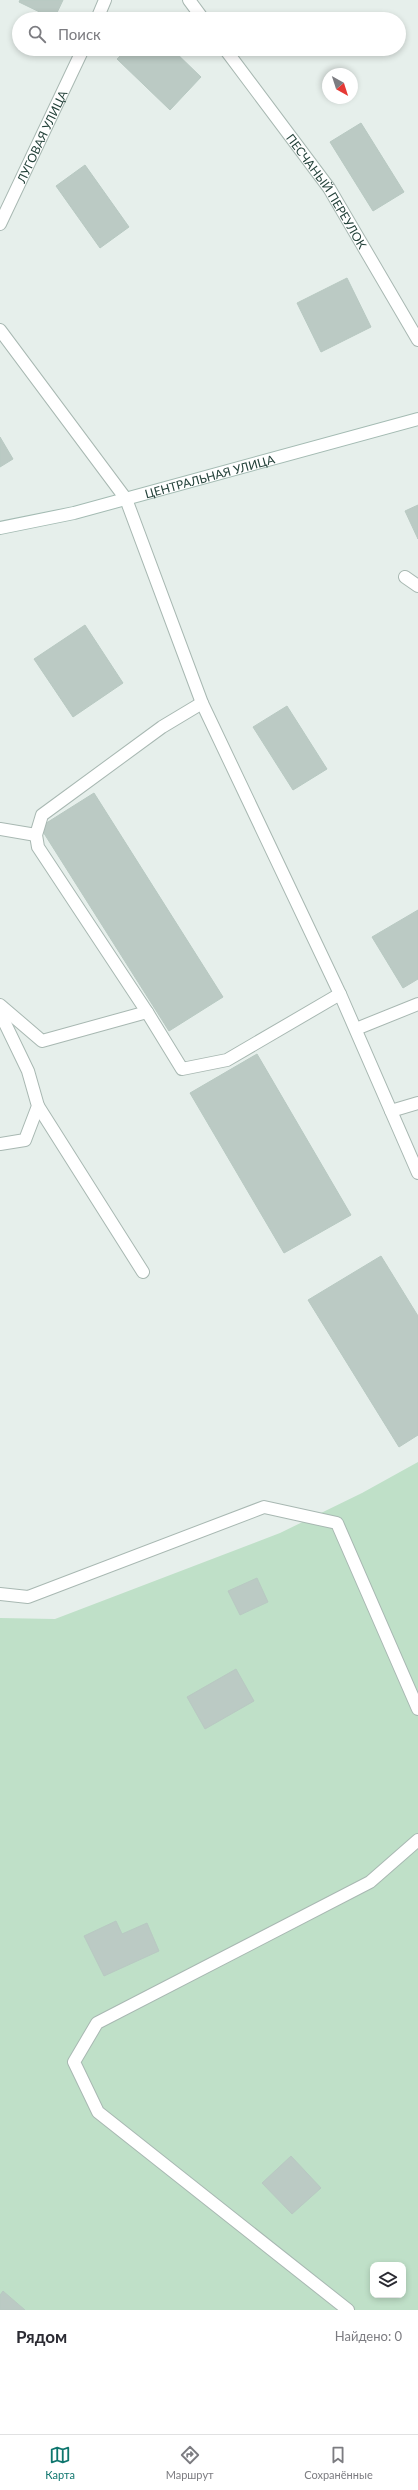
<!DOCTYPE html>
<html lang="ru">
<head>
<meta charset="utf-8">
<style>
  :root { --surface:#fff; --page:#f2f2f3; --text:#2b2b33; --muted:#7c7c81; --line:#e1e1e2; --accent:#0f766e }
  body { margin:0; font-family:Lato,sans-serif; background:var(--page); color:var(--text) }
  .controls { position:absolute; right:12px; bottom:12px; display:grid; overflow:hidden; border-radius:8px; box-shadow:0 2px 6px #0003 }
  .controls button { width:36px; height:36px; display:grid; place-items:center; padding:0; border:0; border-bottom:1px solid var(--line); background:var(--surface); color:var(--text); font:20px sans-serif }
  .compass { position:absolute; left:322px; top:68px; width:36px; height:36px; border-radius:50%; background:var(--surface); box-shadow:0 2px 6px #0003; rotate:141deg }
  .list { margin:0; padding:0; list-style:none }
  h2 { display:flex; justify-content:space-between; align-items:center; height:52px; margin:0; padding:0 16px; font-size:17px }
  h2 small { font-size:13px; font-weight:400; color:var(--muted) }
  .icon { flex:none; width:22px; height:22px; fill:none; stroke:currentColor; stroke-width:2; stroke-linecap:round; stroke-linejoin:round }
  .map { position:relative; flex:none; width:418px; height:2310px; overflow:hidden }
  .search { position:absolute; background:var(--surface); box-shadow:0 2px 6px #0003; left:12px; right:12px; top:12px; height:44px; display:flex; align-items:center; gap:10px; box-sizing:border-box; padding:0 14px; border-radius:22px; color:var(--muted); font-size:15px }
  .sheet { height:124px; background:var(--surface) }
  nav { display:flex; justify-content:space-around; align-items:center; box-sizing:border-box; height:56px; border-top:1px solid var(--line); background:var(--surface); font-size:11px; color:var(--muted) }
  nav a { display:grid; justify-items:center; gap:2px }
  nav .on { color:var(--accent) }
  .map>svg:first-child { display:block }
  .green { fill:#bfe0c8; fill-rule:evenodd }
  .building { fill:#bbcac4; stroke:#b8c9c2 }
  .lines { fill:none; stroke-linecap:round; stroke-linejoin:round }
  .lane-casing { stroke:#a8b8b2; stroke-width:14 }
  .street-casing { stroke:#a8b8b2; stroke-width:14 }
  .secondary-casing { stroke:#a4bbb3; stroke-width:14 }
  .lane { stroke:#fff; stroke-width:12 }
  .street { stroke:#fff; stroke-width:12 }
  .secondary { stroke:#fff; stroke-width:12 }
  .labels { text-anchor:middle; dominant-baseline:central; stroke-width:4; stroke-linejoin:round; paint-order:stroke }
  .street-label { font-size:12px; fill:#24423a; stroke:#f7fbf9 }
</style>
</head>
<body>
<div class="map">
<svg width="418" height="2310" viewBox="0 0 418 2310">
  <rect width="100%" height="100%" fill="#e6efeb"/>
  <path class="green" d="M418,1462V2310H0V1618L55,1619L280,1533L362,1493ZM373,2265H403V2295H373Z"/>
  <g class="building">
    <path d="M20,0H63L54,19L19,2Z"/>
    <path d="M127,49H172L201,77L170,110L117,59Z"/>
    <path d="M361,123L404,192L373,211L330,142Z"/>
    <path d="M85,165L129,227L100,248L56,186Z"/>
    <path d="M347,278L371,327L321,352L297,303Z"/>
    <path d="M0,437L13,459L0,467Z"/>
    <path d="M418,505V539L405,511Z"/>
    <path d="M85,625L123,683L73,717L34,659Z"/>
    <path d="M287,706L327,769L293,790L253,727Z"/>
    <path d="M94,793L223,997L169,1031L40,827Z"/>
    <path d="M418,910V979L403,988L372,937Z"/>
    <path d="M257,1054L351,1215L284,1253L190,1093Z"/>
    <path d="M381,1256L418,1316V1435L399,1447L308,1300Z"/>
    <path d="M257,1578L268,1602L240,1615L228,1591Z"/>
    <path d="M236,1669L254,1701L205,1729L187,1697Z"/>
    <path d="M116,1921L122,1934L147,1923L159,1951L104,1976L84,1936Z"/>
    <path d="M291,2156L321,2188L292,2214L262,2183Z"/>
    <path d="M3,2291L25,2310H0V2295Z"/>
  </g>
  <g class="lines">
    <defs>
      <g id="lane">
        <path d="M0,330L126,499"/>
        <path d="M0,1594L28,1597L264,1507L337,1523L418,1709"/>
        <path d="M348,2310L98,2112L74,2062L97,2023L370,1882L418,1840"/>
      </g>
      <g id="street">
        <path d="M189,0L203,19"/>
        <path d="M97,19L105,0"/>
        <path id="s1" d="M225,49L329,188L418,340"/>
        <path id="s2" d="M0,224L83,49"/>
        <path d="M126,499L202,703L340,994L418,1173"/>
        <path d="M405,577L418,586"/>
        <path d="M0,829L36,835"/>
        <path d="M0,1005L42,1041L147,1012L182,1069L227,1060L340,994"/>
        <path d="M147,1012L38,847L36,835L42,815L162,727L202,703"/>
        <path d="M0,1013L28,1071L38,1106L25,1140L0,1144"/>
        <path d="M356,1029L418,1004"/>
        <path d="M38,1106L143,1272"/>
        <path d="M391,1111L418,1103"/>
      </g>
      <g id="secondary">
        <path id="s3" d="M0,528L74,513L418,419"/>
      </g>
    </defs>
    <use href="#lane" class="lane-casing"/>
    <use href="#street" class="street-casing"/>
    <use href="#secondary" class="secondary-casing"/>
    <use href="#lane" class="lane"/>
    <use href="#street" class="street"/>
    <use href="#secondary" class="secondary"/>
  </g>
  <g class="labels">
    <g class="street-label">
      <text stroke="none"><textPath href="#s2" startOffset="97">ЛУГОВАЯ УЛИЦА</textPath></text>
      <text stroke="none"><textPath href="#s1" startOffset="175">ПЕСЧАНЫЙ ПЕРЕУЛОК</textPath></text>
      <text stroke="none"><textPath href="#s3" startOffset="216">ЦЕНТРАЛЬНАЯ УЛИЦА</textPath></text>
    </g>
  </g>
</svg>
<div class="controls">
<button><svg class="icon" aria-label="layers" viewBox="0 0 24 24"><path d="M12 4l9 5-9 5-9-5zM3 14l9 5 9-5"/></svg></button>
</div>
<svg class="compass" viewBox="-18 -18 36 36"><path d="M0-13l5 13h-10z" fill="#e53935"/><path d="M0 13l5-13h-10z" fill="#7c7c81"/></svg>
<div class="search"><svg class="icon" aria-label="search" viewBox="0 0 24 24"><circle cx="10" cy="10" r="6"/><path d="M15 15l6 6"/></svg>Поиск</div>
</div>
<section class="sheet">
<h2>Рядом<small>Найдено: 0</small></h2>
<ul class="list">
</ul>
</section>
<nav>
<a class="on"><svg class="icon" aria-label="map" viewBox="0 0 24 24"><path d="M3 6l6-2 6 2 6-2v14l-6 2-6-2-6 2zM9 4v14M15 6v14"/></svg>Карта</a>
<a><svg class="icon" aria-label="directions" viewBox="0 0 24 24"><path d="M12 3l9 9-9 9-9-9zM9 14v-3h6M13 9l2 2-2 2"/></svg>Маршрут</a>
<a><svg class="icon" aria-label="saved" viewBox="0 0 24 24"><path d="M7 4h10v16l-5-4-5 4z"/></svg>Сохранённые</a>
</nav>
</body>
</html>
